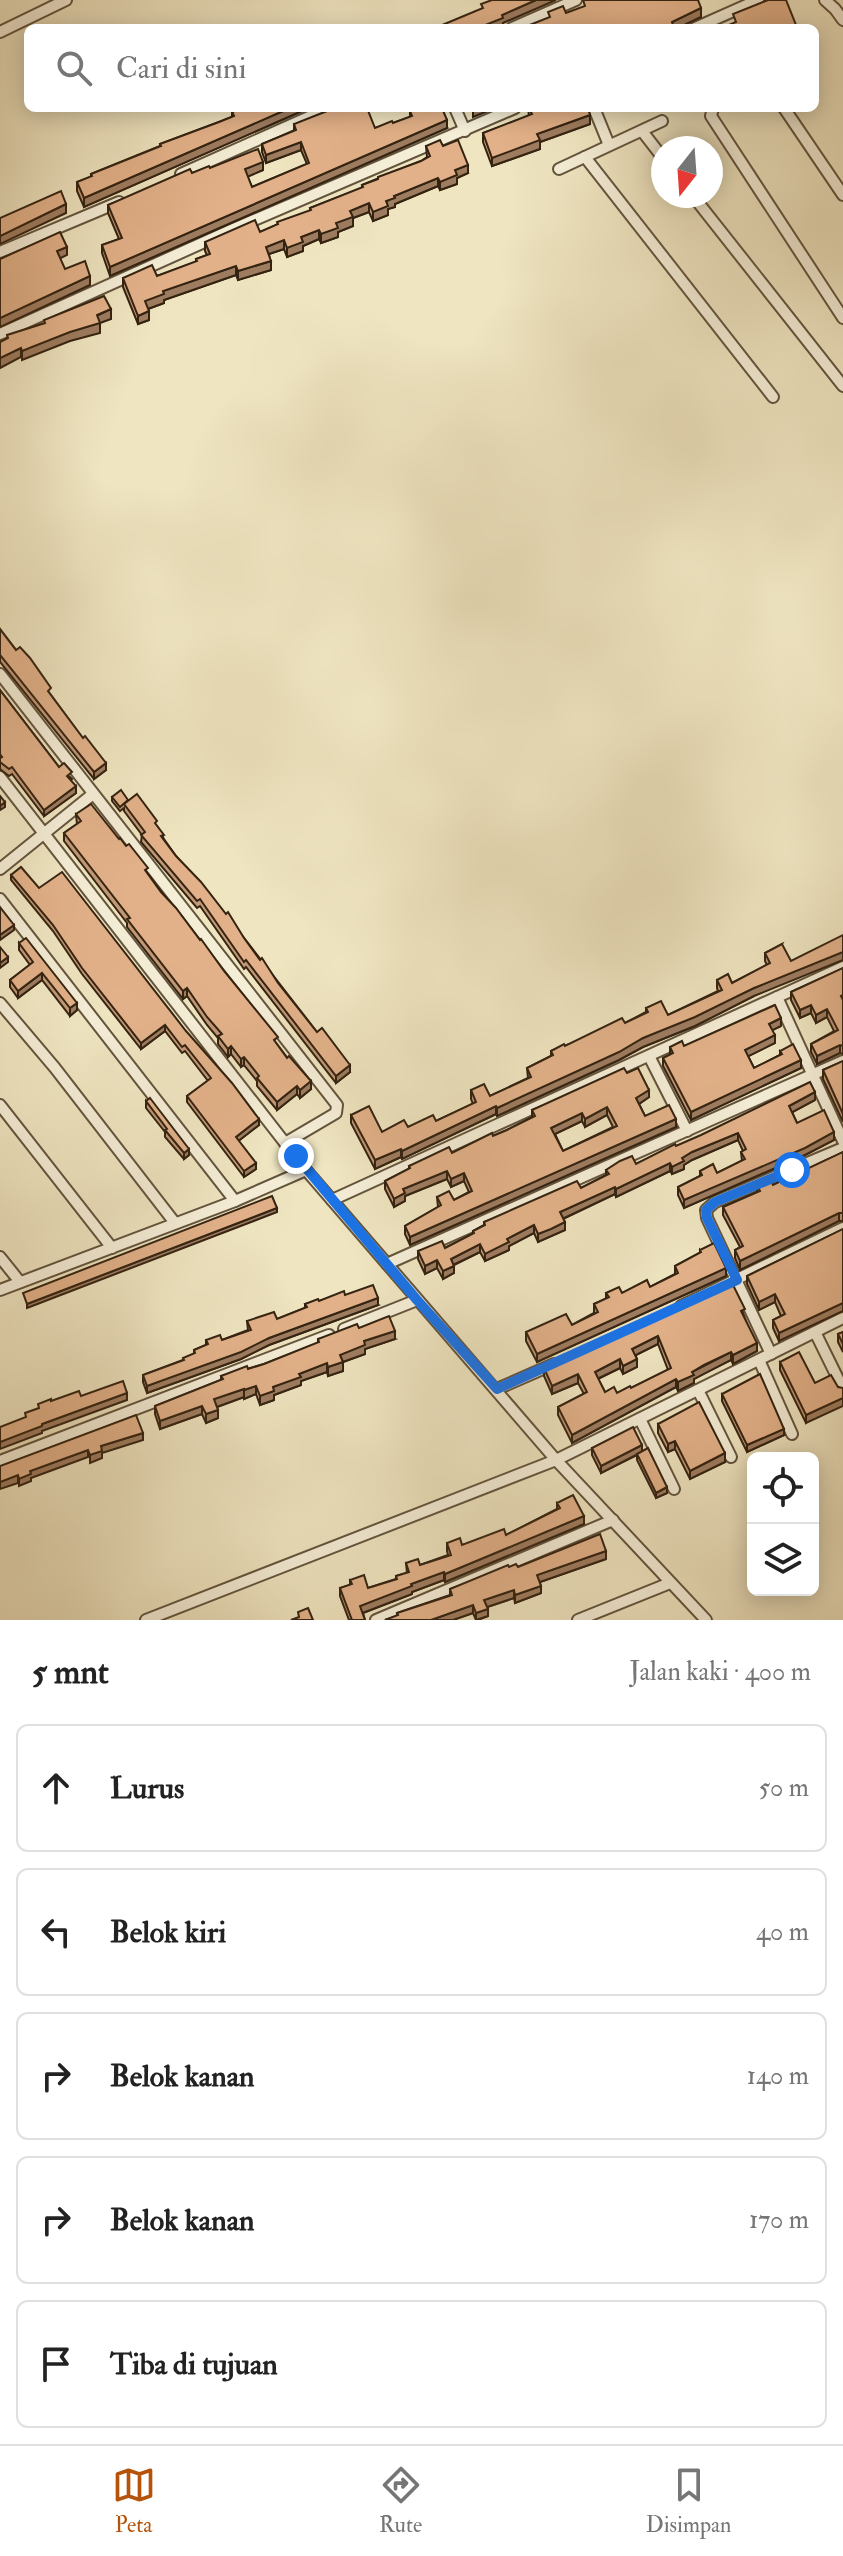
<!DOCTYPE html>
<html lang="id">
<head>
<meta charset="utf-8">
<style>
  :root { --surface:#fff; --page:#f2f2f2; --text:#222; --muted:#767676; --line:#e0e0e0; --accent:#b45309 }
  body { margin:0; font-family:"IM FELL Double Pica",serif; background:var(--page); color:var(--text) }
  .controls { position:absolute; right:24px; bottom:24px; display:grid; overflow:hidden; border-radius:12px; box-shadow:0 4px 20px #0003 }
  .controls button { width:72px; height:72px; display:grid; place-items:center; padding:0; border:0; border-bottom:2px solid var(--line); background:var(--surface); color:var(--text); font:40px sans-serif }
  .compass { position:absolute; left:651px; top:136px; width:72px; height:72px; border-radius:50%; background:var(--surface); box-shadow:0 4px 20px #0003; rotate:197deg }
  .stop { position:absolute; width:24px; height:24px; margin:-18px; border:6px solid #1a73e8; border-radius:50%; background:#fff }
  .stop.end { background:#1a73e8; border-color:#fff; box-shadow:0 2px 8px #0008 }
  .list { margin:0; padding:0; list-style:none }
  h2 { display:flex; justify-content:space-between; align-items:center; height:104px; margin:0; padding:0 32px; font-size:34px }
  h2 small { font-size:26px; font-weight:400; color:var(--muted) }
  .list li { display:grid; grid-template-columns:52px 1fr auto; gap:24px; align-items:center; box-sizing:border-box; height:128px; margin:0 16px 16px; padding:0 16px; border:2px solid var(--line); border-radius:12px }
  .list b { display:block; font-size:30px; white-space:nowrap }
  .list em { font-size:26px; font-style:normal; color:var(--muted) }
  .icon { flex:none; width:44px; height:44px; fill:none; stroke:currentColor; stroke-width:2; stroke-linecap:round; stroke-linejoin:round }
  .map { position:relative; flex:none; width:843px; height:1620px; overflow:hidden }
  .search { position:absolute; background:var(--surface); box-shadow:0 4px 20px #0003; left:24px; right:24px; top:24px; height:88px; display:flex; align-items:center; gap:20px; box-sizing:border-box; padding:0 28px; border-radius:12px; color:var(--muted); font-size:30px }
  .sheet { height:824px; background:var(--surface) }
  nav { display:flex; justify-content:space-around; align-items:center; box-sizing:border-box; height:112px; border-top:2px solid var(--line); background:var(--surface); font-size:22px; color:var(--muted) }
  nav a { display:grid; justify-items:center; gap:4px }
  nav .on { color:var(--accent) }
  .map>svg:first-child { display:block }
  .lines { fill:none; stroke-linecap:round; stroke-linejoin:round }
  .street-casing { stroke:#63543d; stroke-width:14 }
  .street { stroke:#f5eed7; stroke-width:10 }
  .wall { fill:#c29876; stroke:#342311; stroke-width:2; fill-rule:evenodd }
  .shaded-wall { fill:#9e7c60; stroke:#342311; stroke-width:2 }
  .building { fill:#e2b189; stroke:#342311; stroke-width:2; fill-rule:evenodd }
  .route { stroke:#1a73e8; stroke-width:10 }
</style>
</head>
<body>
<div class="map">
<svg width="843" height="1620" viewBox="0 0 843 1620">
  <rect width="100%" height="100%" fill="#efe5c1"/>
  <filter id="stains"><feTurbulence type="fractalNoise" baseFrequency=".0025" numOctaves="4"/><feColorMatrix values="0 0 0 0 .2 0 0 0 0 .09 0 0 0 0 .02 0 0 0 .5 -.17"/></filter>
  <radialGradient id="worn" r=".72"><stop offset=".6" stop-color="#630" stop-opacity="0"/><stop offset="1" stop-color="#630" stop-opacity=".3"/></radialGradient>
  <g class="lines">
    <defs>
      <g id="street">
        <path d="M825,0L835,9L843,20"/>
        <path d="M512,28L576,0"/>
        <path d="M695,28L758,0"/>
        <path d="M0,32L66,0"/>
        <path d="M455,108L465,131"/>
        <path d="M594,108L609,145"/>
        <path d="M713,108L711,116L843,318"/>
        <path d="M784,108L843,195"/>
        <path d="M642,131L663,158"/>
        <path d="M585,157L773,397"/>
        <path d="M559,169L662,121"/>
        <path d="M181,174L329,108"/>
        <path d="M693,196L843,386"/>
        <path d="M0,252L119,202"/>
        <path d="M0,334L231,230L515,108"/>
        <path d="M0,674L337,1105L336,1113L285,1143"/>
        <path d="M0,777L306,1170L556,1460L706,1620"/>
        <path d="M0,869L93,794"/>
        <path d="M0,899L235,1201"/>
        <path d="M777,997L843,1141"/>
        <path d="M0,1003L55,1068L175,1223"/>
        <path d="M649,1056L687,1131"/>
        <path d="M0,1105L112,1248"/>
        <path d="M332,1200L843,967"/>
        <path d="M0,1257L20,1282"/>
        <path d="M387,1264L843,1061"/>
        <path d="M0,1290L235,1201L306,1170"/>
        <path d="M681,1306L843,1228"/>
        <path d="M344,1329L417,1300"/>
        <path d="M815,1332L843,1389"/>
        <path d="M771,1354L707,1218L706,1210L715,1202L843,1148"/>
        <path d="M759,1360L792,1434"/>
        <path d="M497,1389L554,1364"/>
        <path d="M698,1390L731,1457"/>
        <path d="M640,1419L674,1489"/>
        <path d="M0,1461L329,1335"/>
        <path d="M146,1620L556,1460L843,1318"/>
        <path d="M376,1620L613,1520"/>
        <path d="M578,1620L670,1583"/>
      </g>
    </defs>
    <use href="#street" class="street-casing"/>
    <use href="#street" class="street"/>
  </g>
  <g class="wall">
    <path d="M302,108V111L84,207L77,191V182L91,177V174L160,146V144L219,122L232,117V112Z"/>
    <path d="M528,108H588L590,124L540,142V149L492,166L483,142V133L529,116Z"/>
    <path d="M410,111L447,128L110,276L102,253V245L119,239L108,213V205L192,173L210,168L263,170L247,176L252,187L307,164L301,150L266,163L262,152V144L294,131V124L375,128L393,123L410,117Z"/>
    <path d="M426,146H443L468,173L457,178V184L440,190L438,186L395,204V207L388,209V215L373,221L369,212L353,218V226L338,232V237L321,243L319,239L303,246V251L287,257L284,249L269,254L271,270L238,280L236,275L164,300V303L148,309L149,320L138,324L123,287V278L157,276L196,262V259L207,255L205,251V242L260,232L310,211V208L362,188V185L421,161L427,157Z"/>
    <path d="M0,629L51,695L106,770L94,779L0,662Z"/>
    <path d="M0,690L59,767L72,779L71,780L76,793L44,816L12,774L9,776L0,769Z"/>
    <path d="M112,797L128,801L157,826L164,839L176,856L244,938L317,1032L350,1072L336,1083L246,967L244,969L200,906L197,908L141,842L142,835L124,811V808L120,811L112,801Z"/>
    <path d="M76,814L119,839L148,874L311,1089L300,1098L297,1094L277,1110L257,1086V1081L244,1065L241,1067L231,1054L228,1057L218,1044V1038L207,1025L187,996L183,999L127,927V923L64,841V833L77,824Z"/>
    <path d="M11,875L39,888L259,1125L238,1141L256,1169L244,1177L187,1102V1096L208,1081L185,1051L182,1053L165,1031L141,1049L82,974L53,931L11,880Z"/>
    <path d="M19,943L77,1010L70,1016L42,980L18,998L10,987V980L30,965L19,950Z"/>
    <path d="M782,944L754,996L695,1026L643,1047L619,1060L497,1116L496,1114L402,1159L401,1157L375,1169L351,1123V1115L382,1132L436,1121L473,1104L471,1099V1090L490,1096L528,1078L527,1068L551,1056V1051L625,1023L646,1012V1008L668,1015L718,991L717,988V980L732,983L767,965L765,961V953Z"/>
    <path d="M843,968V1054L840,1053L817,1064L811,1052V1044L834,1031L827,1017L816,1023L811,1013L800,1018L791,1000V992Z"/>
    <path d="M781,1026L772,1030L775,1043L748,1056L754,1068L780,1055V1051L801,1068L691,1120L663,1066V1058L670,1055V1047L684,1046Z"/>
    <path d="M843,1061V1122L823,1079V1070Z"/>
    <path d="M627,1073L649,1097L639,1104L645,1116L676,1127L410,1245L405,1234V1226L438,1207L437,1197L454,1200L469,1192L464,1181L451,1187L447,1179L405,1196V1201L394,1207L385,1189V1181L409,1169V1166L452,1153L507,1130L532,1117V1110ZM607,1115L613,1127L563,1151L555,1134L582,1121L585,1127Z"/>
    <path d="M815,1100L792,1112L797,1123L834,1140L805,1155L684,1208L678,1195V1187L700,1176V1171L717,1173L742,1161L741,1152L743,1151L738,1140L692,1160L684,1165V1169L672,1174L670,1171L616,1197L615,1194L563,1219L565,1230L551,1236L538,1242L534,1233L509,1246V1250L485,1261L480,1252L454,1265V1273L443,1279L437,1268L425,1274L418,1259V1251L445,1248L473,1234V1231L484,1225V1222L581,1188L606,1175V1170L636,1164L676,1146Z"/>
    <path d="M146,1101L189,1155L184,1159L165,1137V1132L146,1108Z"/>
    <path d="M843,1152V1221H839L740,1270L735,1258V1250L740,1247L723,1215V1207L757,1192V1185H773Z"/>
    <path d="M843,1229L779,1341L773,1328V1320L781,1316L775,1302L759,1310L747,1284V1276Z"/>
    <path d="M700,1250L726,1276L537,1362L526,1341V1332L572,1325L594,1313V1304L606,1299V1293H622L650,1287L675,1274V1266L700,1253Z"/>
    <path d="M732,1283L757,1351L733,1364L731,1360L704,1373L694,1379V1383L678,1391L676,1387L572,1443L558,1415V1407L584,1394L578,1383L552,1394L544,1376V1368ZM658,1344L668,1370L631,1388L617,1393L605,1392L598,1379L620,1368L623,1374L637,1367L636,1355Z"/>
    <path d="M345,1295L378,1305L269,1345L241,1359L147,1393L143,1382V1375L183,1360L194,1354V1350L206,1345V1340H222L248,1330L247,1321L277,1319L305,1308V1304Z"/>
    <path d="M359,1328L395,1339L365,1349V1354L343,1362V1371L328,1376L327,1372L301,1381V1385L274,1395V1400L260,1405L256,1394L244,1399V1397L217,1407L218,1418L206,1423L202,1414L160,1429L155,1414V1406L221,1380V1376L264,1364L318,1343V1339Z"/>
    <path d="M843,1332V1352L838,1342V1334Z"/>
    <path d="M780,1362L815,1383L838,1387L806,1423L780,1370Z"/>
    <path d="M722,1394L784,1435L747,1452L722,1401Z"/>
    <path d="M658,1424L725,1462L690,1479L675,1449L668,1452L658,1433Z"/>
    <path d="M592,1448L642,1452L667,1493L656,1498L637,1460V1455L601,1473L592,1455Z"/>
    <path d="M557,1503L584,1524L445,1582L444,1580L412,1592V1594L363,1613L365,1620H349L340,1596V1588L350,1585V1580L368,1588L396,1579V1576L407,1573L406,1563L420,1565L448,1555L447,1551V1543L462,1545L506,1535L557,1509Z"/>
    <path d="M606,1559L540,1582L541,1593L515,1603L514,1598L487,1607L488,1616L478,1620H476L473,1613L453,1620H385L397,1616V1613L450,1595V1589L509,1567H518Z"/>
  </g>
  <g class="shaded-wall">
    <path d="M536,0H556L503,23V27L500,28H478L502,15Z"/>
    <path d="M701,8V17L678,28H664L672,22Z"/>
    <path d="M290,108H302V111L84,207V198Z"/>
    <path d="M475,108H495L473,117V109Z"/>
    <path d="M590,115V124L540,142V149L492,166V158L537,134Z"/>
    <path d="M447,120V128L110,276V267Z"/>
    <path d="M301,142V150L266,163V155Z"/>
    <path d="M263,162V170L245,178V169Z"/>
    <path d="M468,165V173L457,178V184L440,190V182L455,170Z"/>
    <path d="M438,178V186L395,204V207L388,209V215L373,221V212L394,196Z"/>
    <path d="M369,203V212L353,218V226L338,232V237L321,243V234L350,211Z"/>
    <path d="M66,204V213L0,244V236Z"/>
    <path d="M319,230V239L303,246V251L287,257V248L301,237Z"/>
    <path d="M284,240V249L266,255V247Z"/>
    <path d="M67,247V255L57,260V251Z"/>
    <path d="M271,261V270L238,280V271Z"/>
    <path d="M236,266V275L164,300V303L145,310V301L163,291Z"/>
    <path d="M90,276V285L0,327V318Z"/>
    <path d="M111,309V319L100,323V333L70,341L22,360V351Z"/>
    <path d="M149,311V320L138,324V316Z"/>
    <path d="M21,348V357L0,368V358Z"/>
    <path d="M106,763V770L94,779V772Z"/>
    <path d="M76,786V793L44,816V810Z"/>
    <path d="M5,802V807L0,810V806Z"/>
    <path d="M14,925V930L0,940V935Z"/>
    <path d="M843,952V960L754,996L695,1026L643,1047L619,1060L497,1116V1108L643,1038L754,988Z"/>
    <path d="M8,957V962L0,968V963Z"/>
    <path d="M42,973V980L18,998V991Z"/>
    <path d="M187,988V996L183,999V991Z"/>
    <path d="M77,1003V1010L70,1016V1008Z"/>
    <path d="M811,1005V1013L800,1018V1010Z"/>
    <path d="M827,1009V1017L816,1023V1015Z"/>
    <path d="M781,1018V1026L769,1032V1024Z"/>
    <path d="M165,1025V1031L141,1049V1043Z"/>
    <path d="M775,1035V1043L745,1058V1050Z"/>
    <path d="M840,1045V1053L817,1064V1056Z"/>
    <path d="M231,1046V1054L228,1057V1049Z"/>
    <path d="M244,1057V1065L241,1067V1059Z"/>
    <path d="M801,1060V1068L691,1120V1112Z"/>
    <path d="M350,1065V1072L336,1083V1076Z"/>
    <path d="M311,1081V1089L300,1098V1090Z"/>
    <path d="M297,1086V1094L277,1110V1102Z"/>
    <path d="M649,1090V1097L636,1106V1098Z"/>
    <path d="M815,1092V1100L789,1114V1106Z"/>
    <path d="M496,1106V1114L402,1159V1151Z"/>
    <path d="M607,1107V1115L585,1127V1119Z"/>
    <path d="M582,1113V1121L551,1136V1128Z"/>
    <path d="M259,1119V1125L236,1143V1137Z"/>
    <path d="M676,1119V1127L410,1245V1237Z"/>
    <path d="M834,1132V1140L805,1155L684,1208V1200Z"/>
    <path d="M738,1133V1140L692,1160L684,1165V1169L672,1174V1167L682,1158L692,1152Z"/>
    <path d="M189,1149V1155L184,1159V1153Z"/>
    <path d="M401,1149V1157L375,1169V1160Z"/>
    <path d="M256,1163V1169L244,1177V1171Z"/>
    <path d="M670,1163V1171L616,1197V1189Z"/>
    <path d="M447,1171V1179L405,1196V1201L394,1207V1199L403,1189Z"/>
    <path d="M464,1173V1181L451,1187V1179Z"/>
    <path d="M615,1187V1194L560,1220V1212Z"/>
    <path d="M277,1208V1212L27,1308V1304Z"/>
    <path d="M839,1213V1221L740,1270V1261Z"/>
    <path d="M565,1222V1230L538,1242V1234Z"/>
    <path d="M534,1225V1233L509,1246V1250L485,1261V1254L507,1239Z"/>
    <path d="M480,1244V1252L451,1266V1259Z"/>
    <path d="M437,1260V1268L425,1274V1266Z"/>
    <path d="M454,1266V1273L443,1279V1271Z"/>
    <path d="M726,1268V1276L537,1362V1354Z"/>
    <path d="M775,1294V1302L759,1310V1302Z"/>
    <path d="M378,1298V1305L269,1345L241,1359L147,1393V1386L269,1338Z"/>
    <path d="M843,1303V1311L779,1341V1333Z"/>
    <path d="M395,1331V1339L365,1349V1354L340,1363V1355L364,1341Z"/>
    <path d="M658,1336V1344L632,1357V1349Z"/>
    <path d="M757,1343V1351L733,1364V1355Z"/>
    <path d="M731,1352V1360L694,1379V1383L678,1391V1382L692,1372Z"/>
    <path d="M620,1359V1368L595,1380V1372Z"/>
    <path d="M637,1359V1367L623,1374V1366Z"/>
    <path d="M343,1362V1371L328,1376V1367Z"/>
    <path d="M327,1363V1372L301,1381V1385L274,1395V1400L260,1405V1396L273,1387L299,1374Z"/>
    <path d="M578,1374V1383L552,1394V1386Z"/>
    <path d="M676,1379V1387L572,1443V1435Z"/>
    <path d="M256,1386V1394L244,1399V1390Z"/>
    <path d="M244,1389V1397L214,1408V1399Z"/>
    <path d="M127,1393V1400L42,1431V1433L0,1449V1442L42,1424Z"/>
    <path d="M843,1398V1406L806,1423V1415Z"/>
    <path d="M202,1406V1414L160,1429V1421Z"/>
    <path d="M218,1410V1418L206,1423V1414Z"/>
    <path d="M784,1429V1435L747,1452V1445Z"/>
    <path d="M143,1433V1440L102,1453V1458L90,1463V1455L101,1446Z"/>
    <path d="M675,1441V1449L668,1452V1444Z"/>
    <path d="M642,1445V1452L601,1473V1466Z"/>
    <path d="M88,1450V1457L31,1478V1481L19,1486V1479L30,1471Z"/>
    <path d="M725,1453V1462L690,1479V1471Z"/>
    <path d="M18,1475V1483L0,1489V1482Z"/>
    <path d="M667,1487V1493L656,1498V1493Z"/>
    <path d="M584,1516V1524L445,1582V1574Z"/>
    <path d="M606,1551V1559L537,1583V1575Z"/>
    <path d="M444,1572V1580L412,1592V1594L360,1614V1606L411,1584Z"/>
    <path d="M541,1586V1593L515,1603V1595Z"/>
    <path d="M514,1590V1598L484,1608V1600Z"/>
    <path d="M473,1605V1613L453,1620H431Z"/>
    <path d="M488,1609V1616L476,1620V1613Z"/>
  </g>
  <g class="building">
    <path d="M492,0H536L502,15L503,18L478,28H435L483,8L481,4Z"/>
    <path d="M583,0H698L701,8L672,22L673,25L664,28H522L550,17L548,12L563,6L566,13L585,6Z"/>
    <path d="M768,0H786L796,25L788,28H722L736,22L733,14Z"/>
    <path d="M244,108H290L84,198L77,182L92,176L91,174L161,146L160,144L219,122L234,116L232,112Z"/>
    <path d="M331,108H367L375,128L392,121L393,123L412,116L410,111L417,108H442L447,120L110,267L102,245L122,238L108,205L190,169L192,173L209,166L210,168L258,149L263,162L245,169L252,187L309,163L301,142L266,155L262,144L296,130L294,124L327,111Z"/>
    <path d="M529,108H588L590,115L537,134L540,140L492,158L483,133L532,114Z"/>
    <path d="M440,140L443,146L458,140L468,165L455,170L457,175L440,182L438,178L394,196L395,198L386,201L388,206L373,212L369,203L350,211L353,217L336,223L338,228L321,234L319,230L301,237L303,242L287,248L284,240L266,247L271,261L238,271L236,266L163,291L164,294L145,301L149,311L138,316L123,278L152,265L157,276L197,261L196,259L210,254L205,242L255,220L260,232L278,224L277,222L311,210L310,208L363,187L362,185L378,179V177L421,161L430,156L426,146Z"/>
    <path d="M61,191L66,204L0,236V218Z"/>
    <path d="M60,232L67,247L57,251L65,269L85,261L90,276L0,318V259Z"/>
    <path d="M104,296L111,309L97,315L100,323L70,332L22,351L21,348L0,358V342L8,338L7,335L45,323L44,320Z"/>
    <path d="M0,629L16,650L20,647L30,658L51,688L48,691L83,738L85,736L106,763L94,772L0,655Z"/>
    <path d="M0,690L59,767L64,763L72,772L67,776L76,786L44,810L12,767L9,769L0,762V758L2,757L0,754Z"/>
    <path d="M121,790L128,800L120,807L112,797Z"/>
    <path d="M137,794L157,821L155,823L164,835L161,836L176,856L201,882L226,914L228,912L244,938L260,960L262,958L278,983L317,1032L322,1028L350,1065L336,1076L246,960L244,962L200,899L197,901L141,835L145,832L124,804Z"/>
    <path d="M0,796L5,802L0,806Z"/>
    <path d="M91,804L119,839L120,838L126,846L129,844L148,868L145,870L161,892L176,908L200,940L201,939L224,971L278,1037L274,1040L287,1058L289,1056L311,1081L300,1090L297,1086L277,1102L257,1078L259,1076L244,1057L241,1059L231,1046L228,1049L218,1036L222,1034L207,1017L187,988L183,991L127,919L130,918L64,833L81,821L76,814Z"/>
    <path d="M21,867L39,888L62,872L186,1031L232,1083L259,1119L236,1137L256,1163L244,1171L187,1096L211,1078L185,1045L182,1047L165,1025L141,1043L82,968L53,925L11,875Z"/>
    <path d="M0,907L14,925L0,935Z"/>
    <path d="M843,935V952L754,988L695,1017L643,1038L619,1052L497,1108L496,1106L402,1151L401,1149L375,1160L351,1115L369,1106L382,1132L404,1120L408,1127L433,1115L436,1121L476,1102L471,1090L484,1084L490,1096L531,1077L527,1068L553,1055L551,1051L564,1044L565,1046L622,1018L625,1023L648,1012L646,1008L661,1001L668,1015L722,990L717,980L728,974L732,983L770,963L765,953L782,944L791,961Z"/>
    <path d="M26,938L77,1003L70,1008L42,973L18,991L10,980L33,962L19,943Z"/>
    <path d="M0,947L8,957L0,963Z"/>
    <path d="M843,968V995L841,996L843,1000V1046L840,1045L817,1056L811,1044L838,1030L827,1009L816,1015L811,1005L800,1010L791,992Z"/>
    <path d="M775,1005L781,1018L769,1024L775,1035L745,1050L754,1068L782,1054L780,1051L793,1044L801,1060L691,1112L663,1058L673,1053L670,1047L682,1041L684,1046Z"/>
    <path d="M843,1061V1114L823,1070Z"/>
    <path d="M624,1068L627,1073L638,1068L649,1090L636,1098L645,1116L669,1105L676,1119L410,1237L405,1226L441,1205L437,1197L449,1191L454,1200L472,1191L464,1173L451,1179L447,1171L403,1189L405,1193L394,1199L385,1181L410,1168L409,1166L449,1147L452,1153L492,1133L493,1136L507,1130L535,1116L532,1110ZM607,1107L617,1126L563,1151L551,1128L582,1113L585,1119Z"/>
    <path d="M810,1082L815,1092L789,1106L797,1123L824,1110L834,1132L805,1148L684,1200L678,1187L702,1175L700,1171L713,1164L717,1173L745,1159L741,1152L746,1149L738,1133L692,1152L682,1158L684,1161L672,1167L670,1163L616,1189L615,1187L560,1212L565,1222L551,1229L538,1234L534,1225L507,1239L509,1242L485,1254L480,1244L451,1259L454,1266L443,1271L437,1260L425,1266L418,1251L442,1241L445,1248L474,1233L473,1231L485,1225L484,1222L577,1181L581,1188L609,1174L606,1170L620,1161L632,1156L636,1164L675,1144L676,1146L701,1135Z"/>
    <path d="M150,1098L189,1149L184,1153L165,1130L167,1129L146,1101Z"/>
    <path d="M843,1152V1213H839L740,1261L735,1250L743,1246L723,1207L760,1191L757,1185L770,1179L773,1185Z"/>
    <path d="M272,1196L277,1208L27,1304L23,1293Z"/>
    <path d="M843,1229V1303L779,1333L773,1320L785,1314L775,1294L759,1302L747,1276Z"/>
    <path d="M714,1243L726,1268L537,1354L526,1332L566,1314L572,1325L598,1312L594,1304L609,1297L606,1293L619,1287L622,1293L647,1280L650,1287L678,1273L675,1266L701,1252L700,1250Z"/>
    <path d="M732,1283L745,1309L741,1311L757,1343L733,1355L731,1352L704,1365L692,1372L694,1375L678,1382L676,1379L572,1435L558,1407L587,1392L578,1374L552,1386L544,1368ZM658,1336L671,1368L631,1388L630,1386L617,1393L614,1387L605,1392L595,1372L620,1359L623,1366L637,1359L632,1349Z"/>
    <path d="M373,1285L378,1298L269,1338L241,1352L147,1386L143,1375L184,1360L183,1358L195,1353L194,1350L208,1344L206,1340L220,1335L222,1340L251,1330L247,1321L274,1312L277,1319L307,1307L305,1304L318,1299L319,1301L344,1291L345,1295Z"/>
    <path d="M389,1316L395,1331L364,1341L365,1345L340,1355L343,1362L328,1367L327,1363L299,1374L301,1377L273,1387L274,1391L260,1396L256,1386L244,1390V1389L214,1399L218,1410L206,1414L202,1406L160,1421L155,1406L223,1379L221,1376L247,1366L248,1369L264,1364L319,1342L318,1339L357,1324L359,1328Z"/>
    <path d="M843,1332V1344L838,1334Z"/>
    <path d="M799,1352L815,1383L831,1375L838,1387L843,1388V1398L806,1415L780,1362Z"/>
    <path d="M760,1374L784,1429L747,1445L722,1394Z"/>
    <path d="M123,1381L127,1393L42,1424V1426L0,1442V1427L26,1417L25,1413L39,1408L38,1404L51,1399V1401L79,1391L81,1396Z"/>
    <path d="M699,1402L725,1453L690,1471L675,1441L668,1444L658,1424Z"/>
    <path d="M136,1415L143,1433L101,1446L102,1451L90,1455L88,1450L30,1471L31,1474L19,1479L18,1475L0,1482V1466Z"/>
    <path d="M633,1427L642,1445L601,1466L592,1448Z"/>
    <path d="M648,1448L667,1487L656,1493L637,1454Z"/>
    <path d="M573,1495L584,1516L445,1574L444,1572L411,1584L412,1586L360,1606L365,1620H352L340,1588L352,1584L350,1580L364,1575L368,1588L397,1579L396,1576L409,1572L406,1563L418,1559L420,1565L451,1555L447,1543L460,1538L462,1545L504,1529L506,1535L560,1508L557,1503Z"/>
    <path d="M600,1534L606,1551L537,1575L541,1586L515,1595L514,1590L484,1600L488,1609L476,1613L473,1605L431,1620H385L398,1615L397,1613L452,1595L450,1589L508,1565L509,1567L516,1564L518,1567Z"/>
    <path d="M308,1608L313,1620H291L299,1617L298,1612Z"/>
  </g>
  <g class="lines">
    <path class="route" d="M296,1156L417,1300L497,1389L737,1280L707,1218L706,1210L715,1202L792,1170"/>
  </g>
  <rect width="100%" height="100%" filter="url(#stains)"/>
  <rect width="100%" height="100%" fill="url(#worn)"/>
</svg>
<div class="controls">
<button><svg class="icon" aria-label="locate" viewBox="0 0 24 24"><circle cx="12" cy="12" r="6"/><path d="M12 2v4M12 18v4M2 12h4M18 12h4"/></svg></button>
<button><svg class="icon" aria-label="layers" viewBox="0 0 24 24"><path d="M12 4l9 5-9 5-9-5zM3 14l9 5 9-5"/></svg></button>
</div>
<svg class="compass" viewBox="-18 -18 36 36"><path d="M0-13l5 13h-10z" fill="#e53935"/><path d="M0 13l5-13h-10z" fill="#767676"/></svg>
<div class="stop" style="left:792px;top:1170px"></div>
<div class="stop end" style="left:296px;top:1156px"></div>
<div class="search"><svg class="icon" aria-label="search" viewBox="0 0 24 24"><circle cx="10" cy="10" r="6"/><path d="M15 15l6 6"/></svg>Cari di sini</div>
</div>
<section class="sheet">
<h2>5 mnt<small>Jalan kaki · 400 m</small></h2>
<ul class="list">
<li><svg class="icon" aria-label="ahead" viewBox="0 0 24 24"><path d="M12 20V5M6 11l6-6 6 6"/></svg><div><b>Lurus</b></div><em>50 m</em></li>
<li><svg class="icon" aria-label="left" viewBox="0 0 24 24"><path d="M17 20v-9H6M10 6l-5 5 5 5"/></svg><div><b>Belok kiri</b></div><em>40 m</em></li>
<li><svg class="icon" aria-label="right" viewBox="0 0 24 24"><path d="M7 20v-9h11M14 6l5 5-5 5"/></svg><div><b>Belok kanan</b></div><em>140 m</em></li>
<li><svg class="icon" aria-label="right" viewBox="0 0 24 24"><path d="M7 20v-9h11M14 6l5 5-5 5"/></svg><div><b>Belok kanan</b></div><em>170 m</em></li>
<li><svg class="icon" aria-label="arrive" viewBox="0 0 24 24"><path d="M6 21V4h12l-3 4 3 4H6"/></svg><div><b>Tiba di tujuan</b></div></li>
</ul>
</section>
<nav>
<a class="on"><svg class="icon" aria-label="map" viewBox="0 0 24 24"><path d="M3 6l6-2 6 2 6-2v14l-6 2-6-2-6 2zM9 4v14M15 6v14"/></svg>Peta</a>
<a><svg class="icon" aria-label="directions" viewBox="0 0 24 24"><path d="M12 3l9 9-9 9-9-9zM9 14v-3h6M13 9l2 2-2 2"/></svg>Rute</a>
<a><svg class="icon" aria-label="saved" viewBox="0 0 24 24"><path d="M7 4h10v16l-5-4-5 4z"/></svg>Disimpan</a>
</nav>
</body>
</html>
